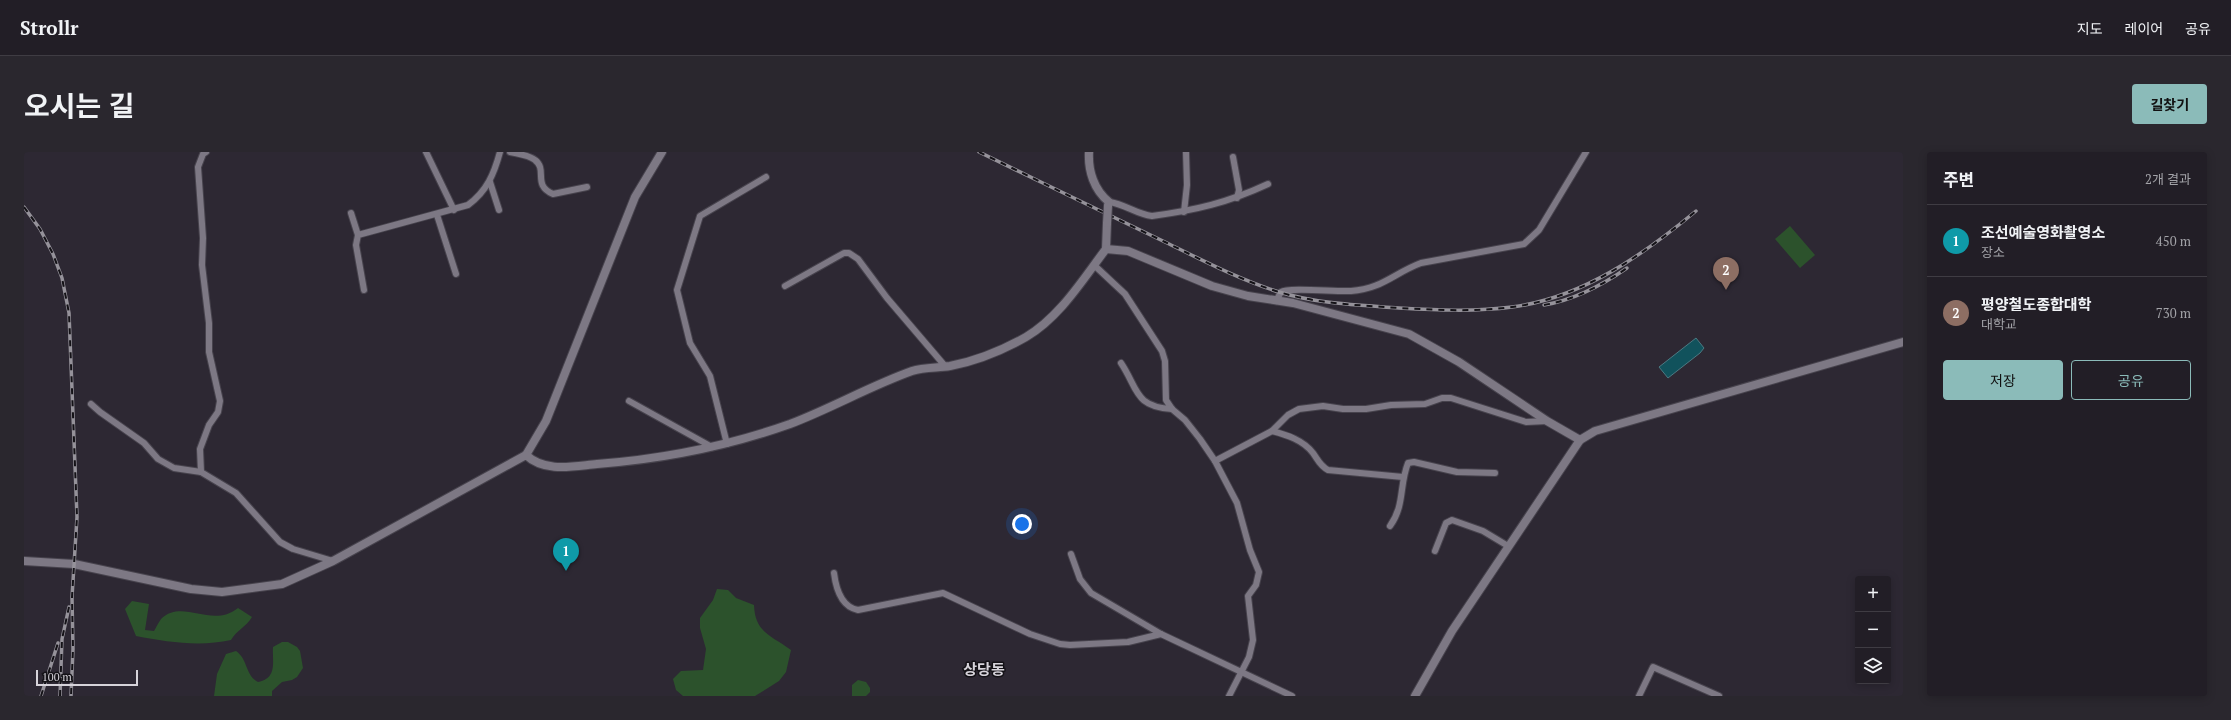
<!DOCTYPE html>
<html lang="ko">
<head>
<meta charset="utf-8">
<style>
  :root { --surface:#221e26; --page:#2a272e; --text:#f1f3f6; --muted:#a2a2a7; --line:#3f3c43; --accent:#8bbbb9 }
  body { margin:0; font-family:"PT Serif","Noto Sans KR",serif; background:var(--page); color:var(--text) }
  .controls { position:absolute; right:12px; bottom:12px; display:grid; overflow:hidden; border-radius:4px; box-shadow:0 2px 10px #0003 }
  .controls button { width:36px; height:36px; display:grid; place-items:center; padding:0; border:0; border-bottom:1px solid var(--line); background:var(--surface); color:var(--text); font:20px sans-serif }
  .scale { position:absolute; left:12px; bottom:10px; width:102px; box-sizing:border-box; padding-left:4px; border:2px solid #d6d3da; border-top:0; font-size:11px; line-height:14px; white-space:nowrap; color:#d6d3da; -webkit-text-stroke:3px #141217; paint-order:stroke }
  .you { position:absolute; left:998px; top:372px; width:14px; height:14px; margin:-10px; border:3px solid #fff; border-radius:50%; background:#1a73e8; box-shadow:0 0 0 6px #1a73e833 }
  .badge { display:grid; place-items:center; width:26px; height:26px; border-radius:50%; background:var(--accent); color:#fff; font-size:13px; font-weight:700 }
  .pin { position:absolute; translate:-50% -33px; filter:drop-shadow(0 1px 2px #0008) }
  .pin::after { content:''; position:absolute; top:21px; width:14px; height:12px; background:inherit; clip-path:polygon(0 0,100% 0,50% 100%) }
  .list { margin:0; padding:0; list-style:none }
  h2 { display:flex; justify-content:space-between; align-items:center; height:52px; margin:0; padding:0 16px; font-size:17px }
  h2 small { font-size:13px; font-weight:400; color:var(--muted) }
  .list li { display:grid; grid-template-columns:26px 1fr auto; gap:12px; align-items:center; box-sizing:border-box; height:72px; padding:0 16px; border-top:1px solid var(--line) }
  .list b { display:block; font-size:15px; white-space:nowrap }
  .list p { margin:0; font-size:13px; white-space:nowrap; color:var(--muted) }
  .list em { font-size:13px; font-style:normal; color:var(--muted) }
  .actions { display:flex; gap:8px; padding:12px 16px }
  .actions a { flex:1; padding:9px 0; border:1px solid var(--accent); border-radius:4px; text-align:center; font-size:14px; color:var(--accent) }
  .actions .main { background:var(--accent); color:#111 }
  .icon { flex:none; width:22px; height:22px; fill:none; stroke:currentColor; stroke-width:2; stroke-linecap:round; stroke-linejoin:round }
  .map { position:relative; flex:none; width:1879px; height:544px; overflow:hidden; border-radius:4px }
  header { display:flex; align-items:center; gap:24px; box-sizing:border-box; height:56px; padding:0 20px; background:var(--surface); border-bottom:1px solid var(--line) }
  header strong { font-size:19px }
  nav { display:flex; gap:22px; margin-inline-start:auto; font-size:14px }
  .intro { display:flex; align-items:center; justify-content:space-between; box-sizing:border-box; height:96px; padding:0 24px }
  h1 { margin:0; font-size:28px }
  .button { padding:10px 18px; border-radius:4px; background:var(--accent); color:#111; font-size:14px; font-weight:700 }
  main { display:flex; gap:24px; padding:0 24px }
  aside { flex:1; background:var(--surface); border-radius:4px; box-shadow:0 2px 10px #0003 }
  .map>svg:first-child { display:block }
  .green { fill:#2c522c }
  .water { fill:#11525c; stroke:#4c7982 }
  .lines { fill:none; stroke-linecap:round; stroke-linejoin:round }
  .minor-casing { stroke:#47434d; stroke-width:8 }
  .tertiary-casing { stroke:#47434d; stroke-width:10 }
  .minor { stroke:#7d7884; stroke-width:6 }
  .tertiary { stroke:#7d7884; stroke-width:8 }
  .rail-casing { stroke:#95929a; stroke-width:3.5 }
  .rail { stroke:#141217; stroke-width:2; stroke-dasharray:6; stroke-linecap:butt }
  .tertiary-bridge-casing { stroke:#47434d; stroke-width:10; stroke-linecap:butt }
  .tertiary-bridge { stroke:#7d7884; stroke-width:8 }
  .labels { text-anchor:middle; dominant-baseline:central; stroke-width:3; stroke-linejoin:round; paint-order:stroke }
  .quarter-label { font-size:15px; font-weight:bold; fill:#d6d3da; stroke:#141217 }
</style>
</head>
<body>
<header>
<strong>Strollr</strong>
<nav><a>지도</a><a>레이어</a><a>공유</a></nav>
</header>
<div class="intro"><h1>오시는 길</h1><a class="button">길찾기</a></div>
<main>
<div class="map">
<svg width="1879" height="544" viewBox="0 0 1879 544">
  <rect width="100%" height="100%" fill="#2d2833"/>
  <g class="green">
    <path d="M1766,74L1791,103L1776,116L1751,87Z"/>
    <path d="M693,437L704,438L712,446L730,453C731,481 747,483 767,498L762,520L755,529L731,544H659L652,538L649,527L657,519L679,518L682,497L676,476V466L689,448Z"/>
    <path d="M108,449L125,452L121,478L130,479C132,476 135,469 138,466C160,447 188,477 214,456L228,465C222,475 213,478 207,488C176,495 143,490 112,484L101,457Z"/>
    <path d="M258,490H264L273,495L276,499L279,516L273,525L268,528L258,530L248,539V544H190L193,522L202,502L212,499C224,507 221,523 234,530C254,526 248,509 249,495Z"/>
    <path d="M834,528L842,530L846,536V540L842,544H828V533Z"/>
  </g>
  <path class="water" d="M1672,186L1680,196L1676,201L1644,226L1635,215Z"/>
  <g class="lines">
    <defs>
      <g id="minor">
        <path d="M182,0L179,2L174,15L179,86L178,113L185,171V200L196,249L194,260L185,273L176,297L177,320L212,341L256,390L269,397L309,409"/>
        <path d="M402,0L430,58"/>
        <path d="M486,0C494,2 505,3 511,8C524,18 508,33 529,42L563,35"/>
        <path d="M1209,5L1215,38L1213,46"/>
        <path d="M466,30L475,58"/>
        <path d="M1085,50C1101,52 1112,62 1128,64C1172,58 1203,51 1244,32"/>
        <path d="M1160,60L1163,33L1162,0"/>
        <path d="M327,61L334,83"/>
        <path d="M413,63L432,122"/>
        <path d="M1070,113L1101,142L1138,199L1141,209L1142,248L1148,257L1161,268L1176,287L1191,309L1213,351L1226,398L1235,420L1232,433L1224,444L1229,488L1225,505L1205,544"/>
        <path d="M761,134L820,101H825L834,107L863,146L921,214"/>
        <path d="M340,138L332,93L334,83L444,53C463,39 470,22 476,0"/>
        <path d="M1252,149L1257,140C1265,135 1312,140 1327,139C1358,137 1370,121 1397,111L1500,92L1515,78L1562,0"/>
        <path d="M1097,211C1114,236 1110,255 1148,257"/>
        <path d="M605,249L688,295"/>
        <path d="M67,252L76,260L120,291L134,307L150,316L177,320"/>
        <path d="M1248,279C1263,283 1279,288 1289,301C1294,308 1296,314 1304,318L1379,325"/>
        <path d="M703,292L686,224L666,191L653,138L676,64L742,25"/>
        <path d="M1191,309L1248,279L1264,263L1275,257L1299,254L1319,257H1342L1367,253L1401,252L1418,246H1427L1502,270L1523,269"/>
        <path d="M1366,374C1381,353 1375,334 1384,311L1390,310L1433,320L1471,321"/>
        <path d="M1411,399L1422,371L1428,368L1459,379L1484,394"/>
        <path d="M1047,402L1056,427L1067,441L1137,482"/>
        <path d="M810,421C812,437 818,455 834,458L919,441L1006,482L1036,492L1046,493L1104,490L1137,482L1268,544"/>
        <path d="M1615,544L1629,515L1695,544"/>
      </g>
      <g id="tertiary">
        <path d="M1065,0C1064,19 1070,38 1085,50L1084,54"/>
        <path d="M1082,97L1083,71"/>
        <path d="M502,303L522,269L611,45L638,0"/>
        <path d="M0,409L50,412L167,437L198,440L258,432L309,409L502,303C521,321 550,314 573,312C639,307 704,294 766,272C808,256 846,234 888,219C900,215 914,216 926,214C952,209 979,198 1002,185C1036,165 1059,127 1082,97L1104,99L1188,134L1224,144L1269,151L1385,182L1435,210L1523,269L1556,288"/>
        <path d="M1391,544L1428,479L1556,288L1571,279L1879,190"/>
      </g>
    </defs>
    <use href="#minor" class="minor-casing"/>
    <use href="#tertiary" class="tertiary-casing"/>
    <use href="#minor" class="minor"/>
    <use href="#tertiary" class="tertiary"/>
    <defs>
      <g id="rail">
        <path d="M955,0C1017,30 1078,60 1141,90C1178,108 1216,128 1255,140C1294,152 1334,153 1375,156C1412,158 1450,160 1488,155C1558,146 1619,103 1672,59"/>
        <path d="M0,55L16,77L29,102L38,126L45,161L53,365L48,445L49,497L47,544"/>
        <path d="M1520,153C1550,148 1577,134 1603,116"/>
        <path d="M17,544L34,491"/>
        <path d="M36,544L38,487L45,455"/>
      </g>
    </defs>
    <use href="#rail" class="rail-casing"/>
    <use href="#rail" class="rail"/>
    <defs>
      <path id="tertiary-bridge" d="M1083,71L1084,54"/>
    </defs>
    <use href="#tertiary-bridge" class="tertiary-bridge-casing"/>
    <use href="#tertiary-bridge" class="tertiary-bridge"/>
  </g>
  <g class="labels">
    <g class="quarter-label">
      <text x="960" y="517">상당동</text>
    </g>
  </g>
</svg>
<div class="controls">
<button>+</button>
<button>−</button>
<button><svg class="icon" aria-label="layers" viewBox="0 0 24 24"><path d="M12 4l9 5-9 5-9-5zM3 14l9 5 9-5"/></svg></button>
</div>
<div class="scale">100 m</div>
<div class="you"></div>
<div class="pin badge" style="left:542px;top:419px;background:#0f9aa8">1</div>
<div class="pin badge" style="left:1702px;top:138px;background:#8d6e63">2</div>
</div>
<aside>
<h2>주변<small>2개 결과</small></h2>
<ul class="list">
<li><span class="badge" style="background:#0f9aa8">1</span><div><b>조선예술영화촬영소</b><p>장소</p></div><em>450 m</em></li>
<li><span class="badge" style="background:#8d6e63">2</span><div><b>평양철도종합대학</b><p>대학교</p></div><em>730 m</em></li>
</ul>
<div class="actions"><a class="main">저장</a><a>공유</a></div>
</aside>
</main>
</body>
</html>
